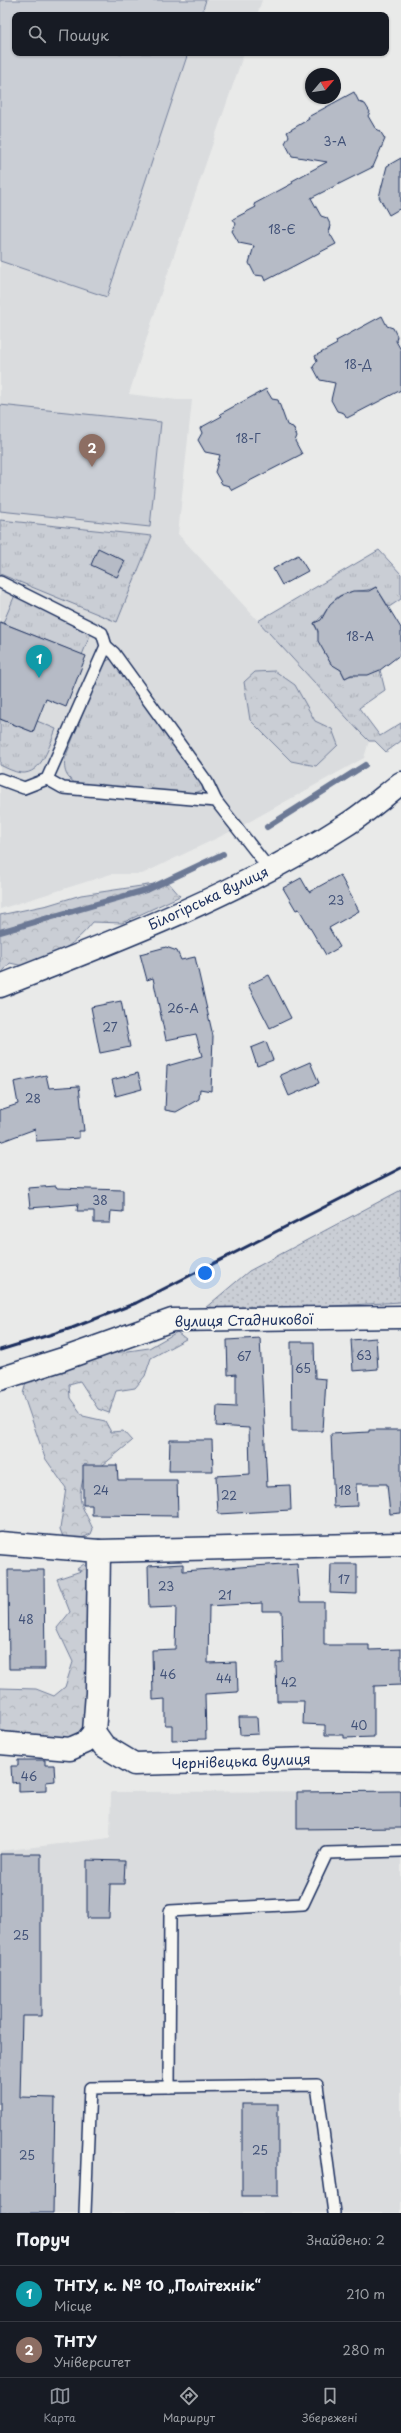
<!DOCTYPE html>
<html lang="uk">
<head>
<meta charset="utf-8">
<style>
  :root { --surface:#171b24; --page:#20242c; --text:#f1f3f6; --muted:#9ea1a6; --line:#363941; --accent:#8c9099 }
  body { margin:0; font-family:"Playpen Sans",sans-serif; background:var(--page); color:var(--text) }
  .compass { position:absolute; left:305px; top:68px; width:36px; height:36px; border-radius:50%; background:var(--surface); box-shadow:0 1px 3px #0004; rotate:61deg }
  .you { position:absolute; left:205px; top:1273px; width:14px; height:14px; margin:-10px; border:3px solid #fff; border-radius:50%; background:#1a73e8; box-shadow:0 0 0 6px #1a73e833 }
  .badge { display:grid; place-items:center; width:26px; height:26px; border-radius:50%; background:var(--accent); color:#fff; font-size:13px; font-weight:700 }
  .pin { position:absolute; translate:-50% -33px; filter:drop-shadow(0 1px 2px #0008) }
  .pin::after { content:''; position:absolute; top:21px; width:14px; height:12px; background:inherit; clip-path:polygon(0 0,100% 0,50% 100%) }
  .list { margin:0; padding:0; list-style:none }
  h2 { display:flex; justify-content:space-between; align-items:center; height:52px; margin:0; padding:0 16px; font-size:17px }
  h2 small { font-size:13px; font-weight:400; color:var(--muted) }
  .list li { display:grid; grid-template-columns:26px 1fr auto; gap:12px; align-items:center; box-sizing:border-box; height:56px; padding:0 16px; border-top:1px solid var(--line) }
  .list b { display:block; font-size:15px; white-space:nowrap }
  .list p { margin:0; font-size:13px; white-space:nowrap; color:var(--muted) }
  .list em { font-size:13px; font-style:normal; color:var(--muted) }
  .icon { flex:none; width:22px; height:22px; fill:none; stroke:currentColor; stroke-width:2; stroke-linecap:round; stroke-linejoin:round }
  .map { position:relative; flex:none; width:401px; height:2213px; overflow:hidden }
  .search { position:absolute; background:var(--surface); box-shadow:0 1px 3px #0004; left:12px; right:12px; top:12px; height:44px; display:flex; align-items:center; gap:10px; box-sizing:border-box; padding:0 14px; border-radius:8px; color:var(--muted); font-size:15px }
  .sheet { height:164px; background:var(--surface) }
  nav { display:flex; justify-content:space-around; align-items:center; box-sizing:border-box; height:56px; border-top:1px solid var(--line); background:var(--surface); font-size:11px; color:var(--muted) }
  nav a { display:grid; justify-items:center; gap:2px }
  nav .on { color:var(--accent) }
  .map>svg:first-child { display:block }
  .built { fill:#dadcde }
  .grass { fill:url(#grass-tufts); stroke:#727e9a }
  .forest { fill:url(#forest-crowns); stroke:#727e9a }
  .garden { fill:url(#garden-dots); stroke:#727e9a }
  .pitch { fill:#caced5; stroke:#727e9a }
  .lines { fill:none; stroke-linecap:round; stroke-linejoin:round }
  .stream { stroke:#6c7995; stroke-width:6 }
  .building { fill:#b6bbc6; stroke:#1b2f5e }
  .lane-casing { stroke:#1b2f5e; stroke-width:14 }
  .street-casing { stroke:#1b2f5e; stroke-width:25 }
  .lane { stroke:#f6f6f2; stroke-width:11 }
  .street { stroke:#f6f6f2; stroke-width:22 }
  .rail { stroke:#1b2f5e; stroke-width:3 }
  .labels { text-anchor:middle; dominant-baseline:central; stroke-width:3.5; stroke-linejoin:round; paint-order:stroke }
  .number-label { font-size:12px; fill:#425278 }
  .street-label { font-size:14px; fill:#1b2f5e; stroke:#f6f6f2 }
</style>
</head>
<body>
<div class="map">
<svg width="401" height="2213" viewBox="0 0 401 2213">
  <defs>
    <pattern id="grass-tufts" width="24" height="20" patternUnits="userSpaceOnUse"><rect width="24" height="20" fill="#caced5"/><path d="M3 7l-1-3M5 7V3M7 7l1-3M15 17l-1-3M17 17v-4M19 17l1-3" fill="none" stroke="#adb1b9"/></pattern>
    <pattern id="forest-crowns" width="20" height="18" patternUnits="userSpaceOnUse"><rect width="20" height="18" fill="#caced5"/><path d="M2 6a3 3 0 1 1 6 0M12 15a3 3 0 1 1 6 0" fill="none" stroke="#adb1b9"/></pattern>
    <pattern id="garden-dots" width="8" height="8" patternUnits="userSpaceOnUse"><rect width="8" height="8" fill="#caced5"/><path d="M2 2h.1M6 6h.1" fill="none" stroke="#adb1b9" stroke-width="1.8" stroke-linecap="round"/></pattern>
  </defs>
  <rect width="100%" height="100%" fill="#e9eae9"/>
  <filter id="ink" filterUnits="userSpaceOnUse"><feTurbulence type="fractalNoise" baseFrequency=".025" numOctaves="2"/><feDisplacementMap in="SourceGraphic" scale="8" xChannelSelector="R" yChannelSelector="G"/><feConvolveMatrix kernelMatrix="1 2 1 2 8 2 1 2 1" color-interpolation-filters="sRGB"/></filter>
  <g filter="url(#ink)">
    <g class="built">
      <path d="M0,0H262L257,15H15V53H244L162,290L129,394L177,400H192L178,534L369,741L364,758L236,829L142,874H111L0,909Z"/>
      <path d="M401,1791V2213H0V1851L110,1838L111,1792Z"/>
    </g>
    <g class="grass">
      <path d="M0,520L152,536L117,622L0,574Z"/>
      <path d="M379,550L401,574V599L389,607L376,587C364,593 351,589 339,596C328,603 325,617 314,623L331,663L341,670L345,678C355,672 368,675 380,670L385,690L359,708L380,736L401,723V741L386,752L375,741H369L359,731L258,621Z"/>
      <path d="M15,595L93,628L82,655L3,623Z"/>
      <path d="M114,657L203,785V790L192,794L80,785C67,780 63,772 65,758L103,663Z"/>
      <path d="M0,719L33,732L37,721L56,729C50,744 42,775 21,773C14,772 6,768 0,765Z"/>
    </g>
    <g class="forest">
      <path d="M275,671L295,685L315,721L332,729L338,745L316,766L291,761L250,720L244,682L255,672Z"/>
      <path d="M168,882L180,896L122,923L93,922C76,944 56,955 32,968L10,963L0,975V915L48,905L81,895Z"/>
      <path d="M177,1332L186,1339L151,1358L145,1376L135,1388L116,1391L109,1413L98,1409L80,1381L69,1384L70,1398L83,1416L105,1421L111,1432L123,1431L132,1441L103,1465L85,1474C75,1501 82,1505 93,1529L91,1534L75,1541L63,1537L60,1529L66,1488L45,1458L23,1394L27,1378L73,1359L149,1348Z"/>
      <path d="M84,1564L94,1580L90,1729L59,1741L18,1735L0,1730V1688L36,1689L54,1696L65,1687L73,1662L57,1628L70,1612L57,1579L81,1571L77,1569Z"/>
    </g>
    <path class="garden" d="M401,1190V1302L198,1314L249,1271Z"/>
    <g class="pitch">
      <path d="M0,0H206L201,15H15V53H188L107,297L0,261Z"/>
      <path d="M0,405L161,422L150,527L0,511Z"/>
    </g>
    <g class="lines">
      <g class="stream">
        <path d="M267,827L365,765"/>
        <path d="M0,932L149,889L223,854"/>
      </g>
    </g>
    <g class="building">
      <path d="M354,92L359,102L365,104L370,112L368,116L375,128L380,131L385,139L373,167L311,198L321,216L327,218L331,226L329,232L336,244L265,281L263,276L255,275L249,263L254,246L239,243L232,231L236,224L233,219L256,207L254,204L293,183L292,181L327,162L292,156L285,143L289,136L287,132L309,119L308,117Z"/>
      <path d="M401,158V208L389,215L379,197L387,166Z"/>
      <path d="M382,316L387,326L393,328L397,336L396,341L401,350V390L347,418L344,413L337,411L331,400L335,383L320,380L313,367L317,361L315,356L337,344L336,341Z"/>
      <path d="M266,389L272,399L278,400L287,425L293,427L297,436L295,441L302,454L232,490L229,486L222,484L215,472L220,455L205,452L198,440L202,433L200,428L222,416L220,414Z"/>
      <path d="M98,548L125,561L117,577L91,565Z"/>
      <path d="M298,555L308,571L282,585L273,569Z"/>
      <path d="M376,587L401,628V654L380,670L368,675H351L345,678L341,670L331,664L318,641V631L314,623L321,620L330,604L340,596L353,591H369Z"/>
      <path d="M0,622L86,656L66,707L46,699L33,732L0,719Z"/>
      <path d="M340,875L359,911L329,928L340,947L326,955L299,909L296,910L283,888L301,878L309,892Z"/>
      <path d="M166,947L177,951L181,960L195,957L213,1036L211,1091L200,1089L199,1099L176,1112L165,1110L167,1066L202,1056L196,1034L166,1040L153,978L147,980L140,954Z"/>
      <path d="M269,975L291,1018L270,1028L248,985Z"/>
      <path d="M121,1001L130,1047L100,1053L91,1007Z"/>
      <path d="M266,1042L273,1060L257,1066L251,1048Z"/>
      <path d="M310,1062L319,1083L289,1096L280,1075Z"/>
      <path d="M138,1073L142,1089L116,1096L112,1080Z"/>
      <path d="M46,1075L49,1088L79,1086L84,1131H79V1138L36,1141L35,1129L0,1142V1110L18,1104L14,1082Z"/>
      <path d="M56,1186L57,1188L123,1190V1212L111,1211L110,1223H94V1211H77L78,1204L30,1208L28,1188Z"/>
      <path d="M260,1338L267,1486L290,1485L291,1510L218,1514L216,1476L250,1474L249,1428L216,1426L217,1406L236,1407V1374L228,1375L227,1340Z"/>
      <path d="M376,1338L378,1369L353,1371L351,1340Z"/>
      <path d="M291,1342H314L315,1378L326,1379L323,1431H292Z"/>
      <path d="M369,1430H401V1513L390,1514L387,1484H356L357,1506L334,1507L331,1434L369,1432Z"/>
      <path d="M170,1440H212L213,1471H169Z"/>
      <path d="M83,1465H117L118,1480H177L178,1516L92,1515V1505H83Z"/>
      <path d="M297,1563L300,1602H324V1645H369V1650L401,1649V1685L374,1686V1737L344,1738V1735H325V1725L303,1724L304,1701H277L276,1663L283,1662L282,1611H262V1603L209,1606L208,1663L237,1662L238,1692L205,1694L206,1739L172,1740V1725H165V1699L153,1700L152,1650L175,1649L176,1607L149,1608L148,1566L183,1564V1571Z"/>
      <path d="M331,1564H357V1594L330,1593Z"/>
      <path d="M8,1570H44L45,1669H9Z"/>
      <path d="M239,1717H257L258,1734L240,1735Z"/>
      <path d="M18,1760H45V1765H54L55,1781L46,1782V1791L19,1792V1782L12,1783L11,1766H18Z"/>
      <path d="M401,1791V1828L297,1829V1792Z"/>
      <path d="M0,1854H41V2016H22L20,2097L55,2098L53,2213H0Z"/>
      <path d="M87,1860L125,1861L124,1884H110L109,1918H87Z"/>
      <rect x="242" y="2104" width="36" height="92"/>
    </g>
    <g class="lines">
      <defs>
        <g id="lane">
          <path d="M0,582L102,633L106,646L47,779L24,788L0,779"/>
          <path d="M106,646L114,653L207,782L216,801"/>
          <path d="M47,779L63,788L216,801L270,870"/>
          <path d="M169,2087L170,1911L303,1904L327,1853L401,1851"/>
          <path d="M85,2213L90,2088L317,2085L334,2213"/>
        </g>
        <g id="street">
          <path d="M0,986C118,940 239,894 346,825C365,813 383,797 401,783"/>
          <path d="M0,1379L63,1359L172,1320L401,1317"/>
          <path d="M0,1543L99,1551L97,1693L94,1732L86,1742L70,1749L0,1743"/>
          <path d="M99,1551L401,1544"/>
          <path d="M94,1732L104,1746L134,1764L312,1759L401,1760"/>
        </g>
      </defs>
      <use href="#lane" class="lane-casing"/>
      <use href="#street" class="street-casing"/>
      <use href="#lane" class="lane"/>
      <use href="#street" class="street"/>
      <path class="rail" d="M0,1350L72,1328L136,1303L401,1168"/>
    </g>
  </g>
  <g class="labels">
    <g class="number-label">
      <text x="335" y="141">3-А</text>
      <text x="282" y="229">18-Є</text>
      <text x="358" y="364">18-Д</text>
      <text x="248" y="438">18-Г</text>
      <text x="360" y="636">18-А</text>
      <text x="336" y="900">23</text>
      <text x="183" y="1008">26-А</text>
      <text x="110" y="1027">27</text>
      <text x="33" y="1098">28</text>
      <text x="100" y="1200">38</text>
      <text x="364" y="1355">63</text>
      <text x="244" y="1356">67</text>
      <text x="303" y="1368">65</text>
      <text x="101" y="1490">24</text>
      <text x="345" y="1490">18</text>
      <text x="229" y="1495">22</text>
      <text x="344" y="1579">17</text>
      <text x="166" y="1586">23</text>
      <text x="225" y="1595">21</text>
      <text x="26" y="1619">48</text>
      <text x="168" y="1674">46</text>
      <text x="224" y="1678">44</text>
      <text x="289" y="1682">42</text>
      <text x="359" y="1725">40</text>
      <text x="29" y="1776">46</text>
      <text x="21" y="1935">25</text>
      <text x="260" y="2150">25</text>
      <text x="27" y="2155">25</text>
    </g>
    <g class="street-label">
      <text transform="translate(208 898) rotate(-25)">Білогірська вулиця</text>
      <text transform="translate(244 1320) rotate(-1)">вулиця Стадникової</text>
      <text transform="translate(241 1761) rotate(-2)">Чернівецька вулиця</text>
    </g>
  </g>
</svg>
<svg class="compass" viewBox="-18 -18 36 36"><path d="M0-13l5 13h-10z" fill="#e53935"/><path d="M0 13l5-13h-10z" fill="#9ea1a6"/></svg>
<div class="you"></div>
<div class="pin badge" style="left:39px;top:678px;background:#0f9aa8">1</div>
<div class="pin badge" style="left:92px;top:467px;background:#8d6e63">2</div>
<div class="search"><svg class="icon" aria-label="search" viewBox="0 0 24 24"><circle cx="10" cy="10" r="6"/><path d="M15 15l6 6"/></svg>Пошук</div>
</div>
<section class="sheet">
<h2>Поруч<small>Знайдено: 2</small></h2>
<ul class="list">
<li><span class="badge" style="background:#0f9aa8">1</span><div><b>ТНТУ, к. № 10 „Політехнік“</b><p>Місце</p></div><em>210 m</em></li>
<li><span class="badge" style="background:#8d6e63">2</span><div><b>ТНТУ</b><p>Університет</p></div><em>280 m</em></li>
</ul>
</section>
<nav>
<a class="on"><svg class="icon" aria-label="map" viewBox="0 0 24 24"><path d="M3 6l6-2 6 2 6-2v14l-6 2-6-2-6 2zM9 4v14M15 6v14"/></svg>Карта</a>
<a><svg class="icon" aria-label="directions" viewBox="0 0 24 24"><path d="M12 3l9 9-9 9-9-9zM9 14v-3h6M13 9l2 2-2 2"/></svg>Маршрут</a>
<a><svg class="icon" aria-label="saved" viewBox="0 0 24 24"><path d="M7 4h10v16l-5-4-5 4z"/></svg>Збережені</a>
</nav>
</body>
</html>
